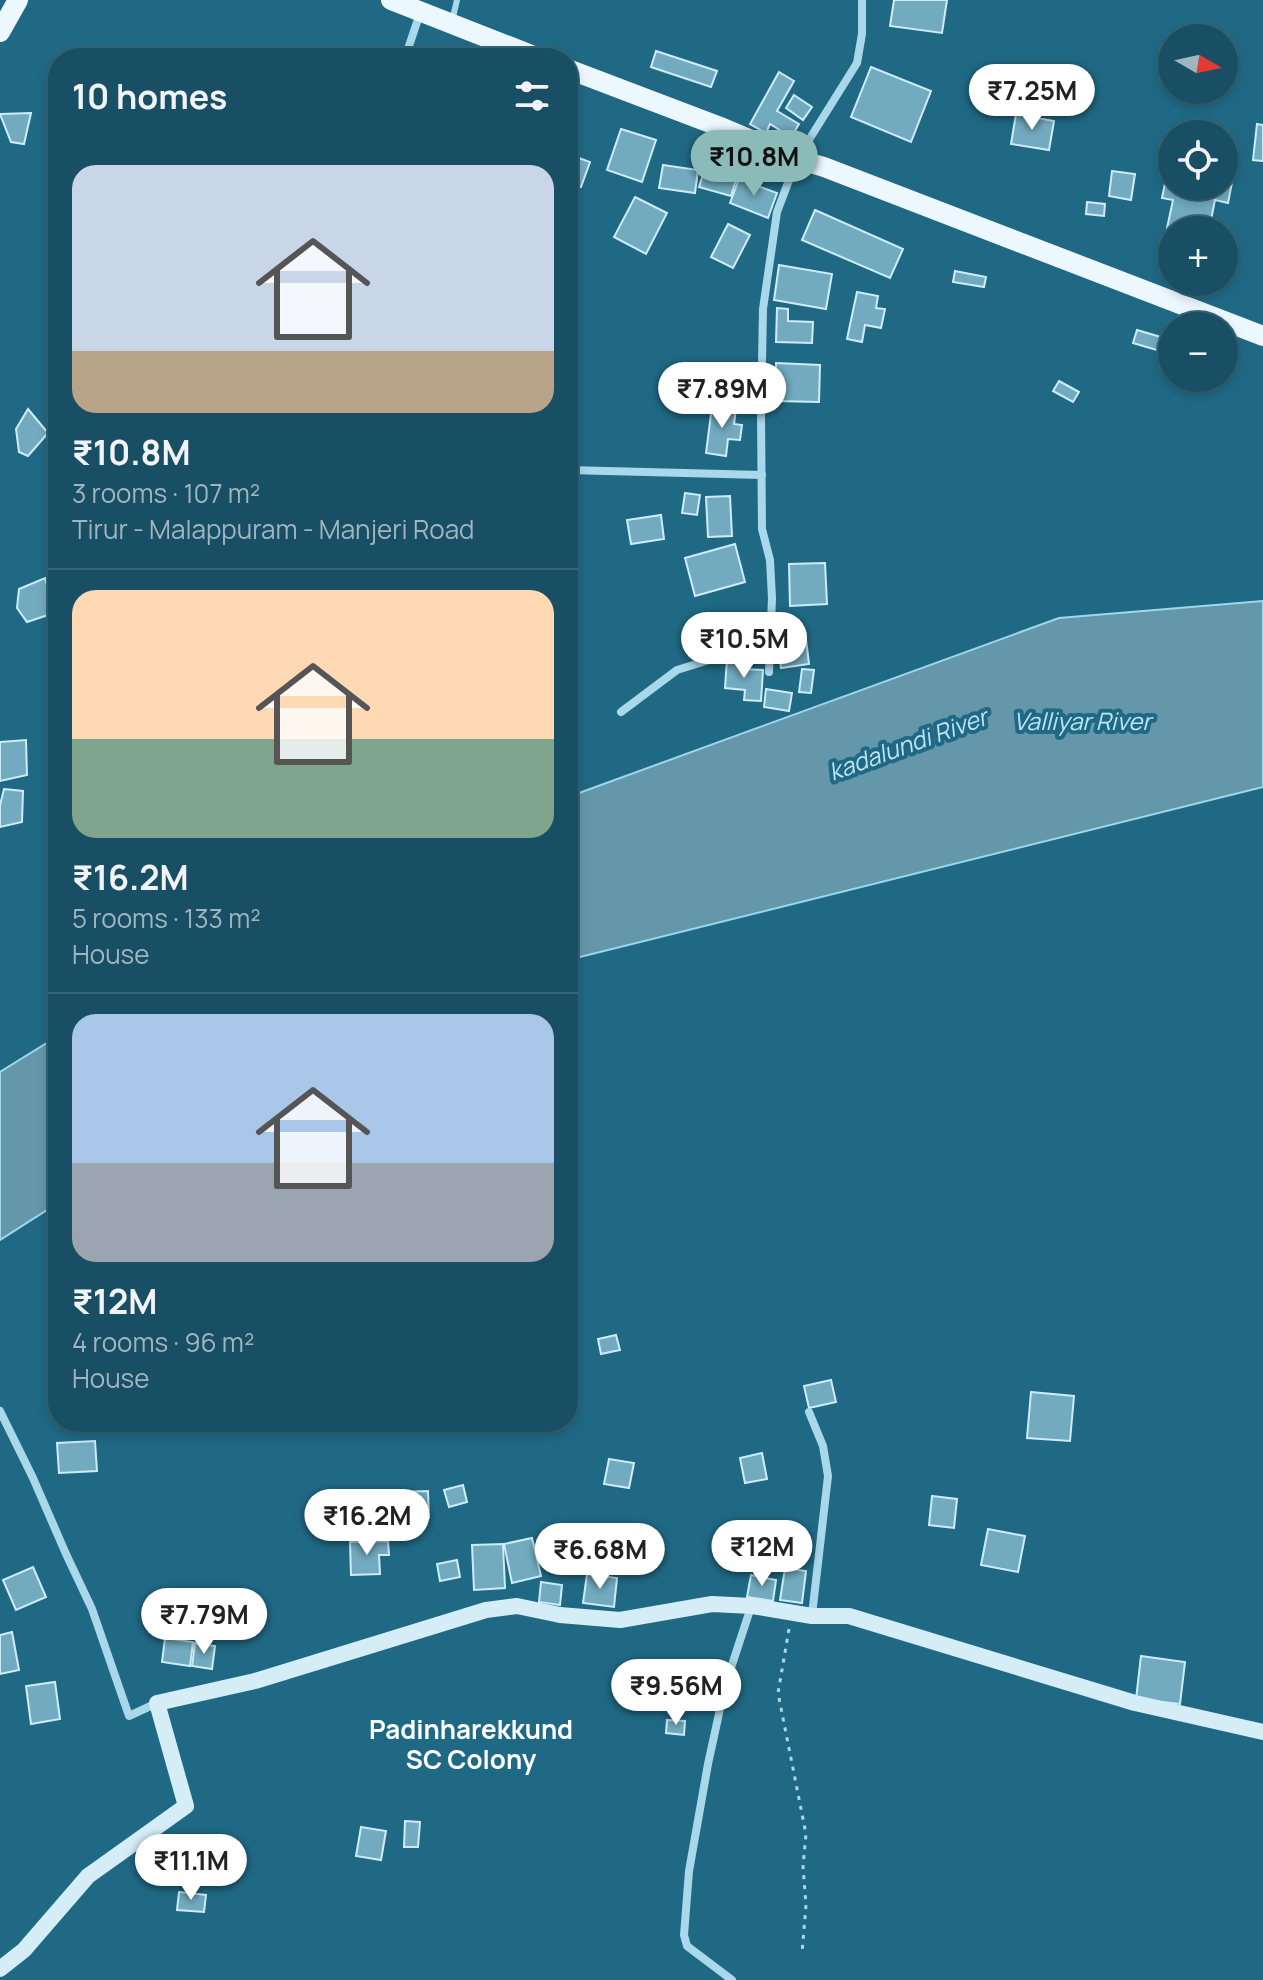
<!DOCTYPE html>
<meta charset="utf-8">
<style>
body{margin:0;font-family:Manrope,sans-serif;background:#25596d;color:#f1f3f6;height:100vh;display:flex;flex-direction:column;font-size:30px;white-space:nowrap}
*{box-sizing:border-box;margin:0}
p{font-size:26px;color:#9fb5bf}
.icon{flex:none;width:44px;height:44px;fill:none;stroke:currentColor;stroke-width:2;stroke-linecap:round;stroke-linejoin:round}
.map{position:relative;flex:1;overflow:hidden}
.drawer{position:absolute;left:48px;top:48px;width:530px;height:1384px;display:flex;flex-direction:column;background:#184f64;border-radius:32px;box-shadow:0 4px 12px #0003,0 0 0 2px #366678}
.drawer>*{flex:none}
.needle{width:52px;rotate:99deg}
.buttons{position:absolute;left:1158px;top:24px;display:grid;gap:16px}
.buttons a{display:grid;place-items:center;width:80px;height:80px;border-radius:50%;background:#184f64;box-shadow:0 4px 12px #0003,0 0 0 2px #366678;font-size:40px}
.price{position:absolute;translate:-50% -68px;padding:0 18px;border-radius:28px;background:#fff;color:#222;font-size:26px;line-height:52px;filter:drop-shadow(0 2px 4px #0008)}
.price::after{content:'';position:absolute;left:50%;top:48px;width:24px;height:18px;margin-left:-12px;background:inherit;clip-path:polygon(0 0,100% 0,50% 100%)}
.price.active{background:#8bbbb9;color:#111}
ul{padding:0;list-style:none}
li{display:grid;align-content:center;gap:16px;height:424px;padding:0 24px}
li+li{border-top:2px solid #366678}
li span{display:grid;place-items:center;height:248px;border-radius:24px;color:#555}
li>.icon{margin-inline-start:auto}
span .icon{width:144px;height:144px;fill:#fffc;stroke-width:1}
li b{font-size:34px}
h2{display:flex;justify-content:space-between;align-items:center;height:96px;padding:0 24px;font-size:34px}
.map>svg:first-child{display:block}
.water{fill:#6597aa;stroke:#9dd7eb;stroke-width:2}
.building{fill:#72abc0;stroke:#ceecf7;stroke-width:2}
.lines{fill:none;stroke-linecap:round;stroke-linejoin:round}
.path{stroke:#a9d8ea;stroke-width:3;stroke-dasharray:4 6;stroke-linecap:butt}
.lane{stroke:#a9d8ea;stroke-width:6}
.street{stroke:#a9d8ea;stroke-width:8}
.secondary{stroke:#d4edf7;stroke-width:16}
.primary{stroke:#edf8fe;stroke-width:20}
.labels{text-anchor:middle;stroke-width:8;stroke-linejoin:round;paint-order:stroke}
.water-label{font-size:24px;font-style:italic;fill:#bce4f2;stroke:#206985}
.quarter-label{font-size:26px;font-weight:bold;fill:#fff;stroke:#206985}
</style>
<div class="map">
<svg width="1263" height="1980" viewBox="0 0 1263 1980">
<rect width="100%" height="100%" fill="#206985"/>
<g class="water">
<path d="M1263,601V787L568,960V797L1059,618Z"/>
<path d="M58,1036V1203L0,1240V1072Z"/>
</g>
<g class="building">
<path d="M894,0H947L942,33L890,26Z"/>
<path d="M656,51L717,71L711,87L651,67Z"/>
<path d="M871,67L931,91L911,142L851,117Z"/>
<path d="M779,72L794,81L777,111L799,124L791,137L770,124L766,133L750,124Z"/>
<path d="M794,95L812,107L803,120L786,108Z"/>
<path d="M31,113L24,144L11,142L0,114Z"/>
<path d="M1016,114L1054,121L1049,150L1011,144Z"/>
<path d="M1257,124L1263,125V161L1253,160Z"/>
<path d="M621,129L656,140L642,182L607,170Z"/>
<path d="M568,154L590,162L581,187L568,182Z"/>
<path d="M1171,154L1172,186H1224V165L1235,167L1228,203L1215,200L1209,230H1172V254L1162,252L1173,200L1162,198Z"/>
<path d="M663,165L698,170L695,193L659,188Z"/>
<path d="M704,171L736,180L731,196L699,187Z"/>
<path d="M1112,171L1135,174L1131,200L1109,196Z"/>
<path d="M739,179L777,193L768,218L730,203Z"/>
<path d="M635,197L667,213L646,254L614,237Z"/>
<path d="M1087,202L1105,204L1104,216L1086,214Z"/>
<path d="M815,210L903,249L890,278L802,240Z"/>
<path d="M728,224L750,235L733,268L711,257Z"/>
<path d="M779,265L832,274L826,309L774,300Z"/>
<path d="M955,271L986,277L984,287L953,282Z"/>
<path d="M857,292L878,296L876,308L885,309L881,328L865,325L862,342L847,339Z"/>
<path d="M777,308L788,309V321L813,322L812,343L776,342Z"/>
<path d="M1137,330L1171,340L1167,353L1133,343Z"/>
<path d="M776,363L820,365L819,402L776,401Z"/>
<path d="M1059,381L1079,392L1073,402L1053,391Z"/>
<path d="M712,406L736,409L734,424L742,425L740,440L728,439L726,456L706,453Z"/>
<path d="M28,409L48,433L28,456L19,452L16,429Z"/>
<path d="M685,493L700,495L697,515L682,513Z"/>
<path d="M730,496L732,536L708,537L706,497Z"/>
<path d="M661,515L664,539L631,544L627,520Z"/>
<path d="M735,544L745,582L695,596L685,558Z"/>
<path d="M825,563L827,604L790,606L789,564Z"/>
<path d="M45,578L54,613L27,622L17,608L19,589Z"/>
<path d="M805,631L809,664L781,668L778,645L795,642L794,633Z"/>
<path d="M727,659L743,660V669L763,670L761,701L744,700L745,690L725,688Z"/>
<path d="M802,669L814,670L811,693L799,692Z"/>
<path d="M766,689L792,693L789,711L764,707Z"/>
<path d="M26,740L27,775L0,781V742Z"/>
<path d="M4,789L23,791L22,822L0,827V805Z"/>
<path d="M616,1335L620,1350L601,1354L598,1339Z"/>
<path d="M831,1380L836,1402L809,1408L804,1386Z"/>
<path d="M1031,1392L1074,1396L1070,1441L1027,1438Z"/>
<path d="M95,1441L97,1471L59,1473L57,1443Z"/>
<path d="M762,1453L767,1479L745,1483L740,1458Z"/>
<path d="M609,1459L634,1463L629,1488L604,1484Z"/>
<path d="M463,1485L467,1502L449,1507L444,1490Z"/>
<path d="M428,1491L429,1518H416V1528L400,1529L399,1492Z"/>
<path d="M932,1496L957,1499L954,1528L929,1525Z"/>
<path d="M988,1529L1025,1536L1018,1572L981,1565Z"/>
<path d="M532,1538L541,1576L512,1583L504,1544Z"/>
<path d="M388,1541L389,1555H379L380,1574L351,1575L350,1542Z"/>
<path d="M503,1544L505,1588L474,1590L472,1545Z"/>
<path d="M457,1560L460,1577L440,1581L437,1564Z"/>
<path d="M33,1567L46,1597L16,1610L3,1580Z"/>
<path d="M785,1568L806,1571L802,1603L780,1600Z"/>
<path d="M587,1574L617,1578L614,1607L583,1603Z"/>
<path d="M751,1575L776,1580L773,1601L747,1597Z"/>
<path d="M541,1582L562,1585L560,1605L539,1602Z"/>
<path d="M12,1632L19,1670L0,1674V1635Z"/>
<path d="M165,1638L193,1642L190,1666L162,1662Z"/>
<path d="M195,1643L215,1646L212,1669L192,1666Z"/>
<path d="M1141,1656L1185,1662L1180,1704L1136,1699Z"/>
<path d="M55,1682L60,1719L31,1724L26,1686Z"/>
<path d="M667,1720L685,1721L684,1735L666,1733Z"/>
<path d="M405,1821L420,1822L418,1847H404Z"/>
<path d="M361,1827L386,1831L381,1860L356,1856Z"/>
<path d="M179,1892L206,1895L204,1912L177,1910Z"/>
</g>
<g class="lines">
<path class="path" d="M789,1629L778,1693L806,1834L803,1866L806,1905L802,1953"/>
<path class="lane" d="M452,21L457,0"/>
<g class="street">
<path d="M405,58L420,13"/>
<path d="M568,470L762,475"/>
<path d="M769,672L772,598L770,560L762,529L761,416L763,309L777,212L797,159L857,63L862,34V0"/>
<path d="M621,712L677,670L770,641"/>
<path d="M0,1411L33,1478L66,1554L92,1609L129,1716L157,1703"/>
<path d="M809,1412L823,1446L828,1476L812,1615"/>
<path d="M732,1980L687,1946L684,1935L689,1871L708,1764L725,1686L751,1607"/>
</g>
<path class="secondary" d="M0,1969L24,1950L88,1876L186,1806L157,1703L255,1681L486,1610L517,1606L560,1615L620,1620L712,1604L752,1606L812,1616H849L1135,1703L1263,1732"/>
<g class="primary">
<path d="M391,0L539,58"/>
<path d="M0,32L18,0"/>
<path d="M568,69L718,126L797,159L824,167L1263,336"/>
</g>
</g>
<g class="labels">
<g class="water-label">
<text x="1082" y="730">Valliyar River</text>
<text transform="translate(908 745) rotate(-20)" y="8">kadalundi River</text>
</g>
<g class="quarter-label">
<text x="471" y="1739">Padinharekkund<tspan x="471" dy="30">SC Colony</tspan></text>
</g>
</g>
</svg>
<div class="buttons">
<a><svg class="needle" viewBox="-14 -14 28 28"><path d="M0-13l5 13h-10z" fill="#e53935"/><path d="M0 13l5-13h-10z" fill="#9fb5bf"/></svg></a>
<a><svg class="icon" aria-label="locate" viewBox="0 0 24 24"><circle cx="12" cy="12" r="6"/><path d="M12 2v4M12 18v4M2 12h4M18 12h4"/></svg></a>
<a>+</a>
<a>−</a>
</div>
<b class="price" style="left:1032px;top:132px">₹7.25M</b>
<b class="price active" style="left:754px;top:198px">₹10.8M</b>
<b class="price" style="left:722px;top:430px">₹7.89M</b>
<b class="price" style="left:744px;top:680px">₹10.5M</b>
<b class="price" style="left:367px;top:1557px">₹16.2M</b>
<b class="price" style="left:762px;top:1588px">₹12M</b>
<b class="price" style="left:600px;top:1591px">₹6.68M</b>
<b class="price" style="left:204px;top:1656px">₹7.79M</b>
<b class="price" style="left:676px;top:1727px">₹9.56M</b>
<b class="price" style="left:191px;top:1902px">₹11.1M</b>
<section class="drawer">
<h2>10 homes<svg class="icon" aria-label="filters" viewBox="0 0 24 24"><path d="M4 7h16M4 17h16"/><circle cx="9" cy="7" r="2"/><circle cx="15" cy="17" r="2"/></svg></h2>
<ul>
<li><span style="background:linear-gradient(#c9d6e8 75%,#b9a48a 0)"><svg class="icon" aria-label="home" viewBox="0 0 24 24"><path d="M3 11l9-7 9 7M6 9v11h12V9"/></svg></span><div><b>₹10.8M</b><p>3 rooms · 107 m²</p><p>Tirur - Malappuram - Manjeri Road</p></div></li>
<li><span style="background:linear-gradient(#ffd9b3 60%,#7fa58c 0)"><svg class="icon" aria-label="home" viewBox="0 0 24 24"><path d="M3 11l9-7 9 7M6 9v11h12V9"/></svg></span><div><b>₹16.2M</b><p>5 rooms · 133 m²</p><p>House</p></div></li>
<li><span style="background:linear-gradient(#a9c7e8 60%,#9aa5b1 0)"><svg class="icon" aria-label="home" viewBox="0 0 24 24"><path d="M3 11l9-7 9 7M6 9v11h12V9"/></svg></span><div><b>₹12M</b><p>4 rooms · 96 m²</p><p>House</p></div></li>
</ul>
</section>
</div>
